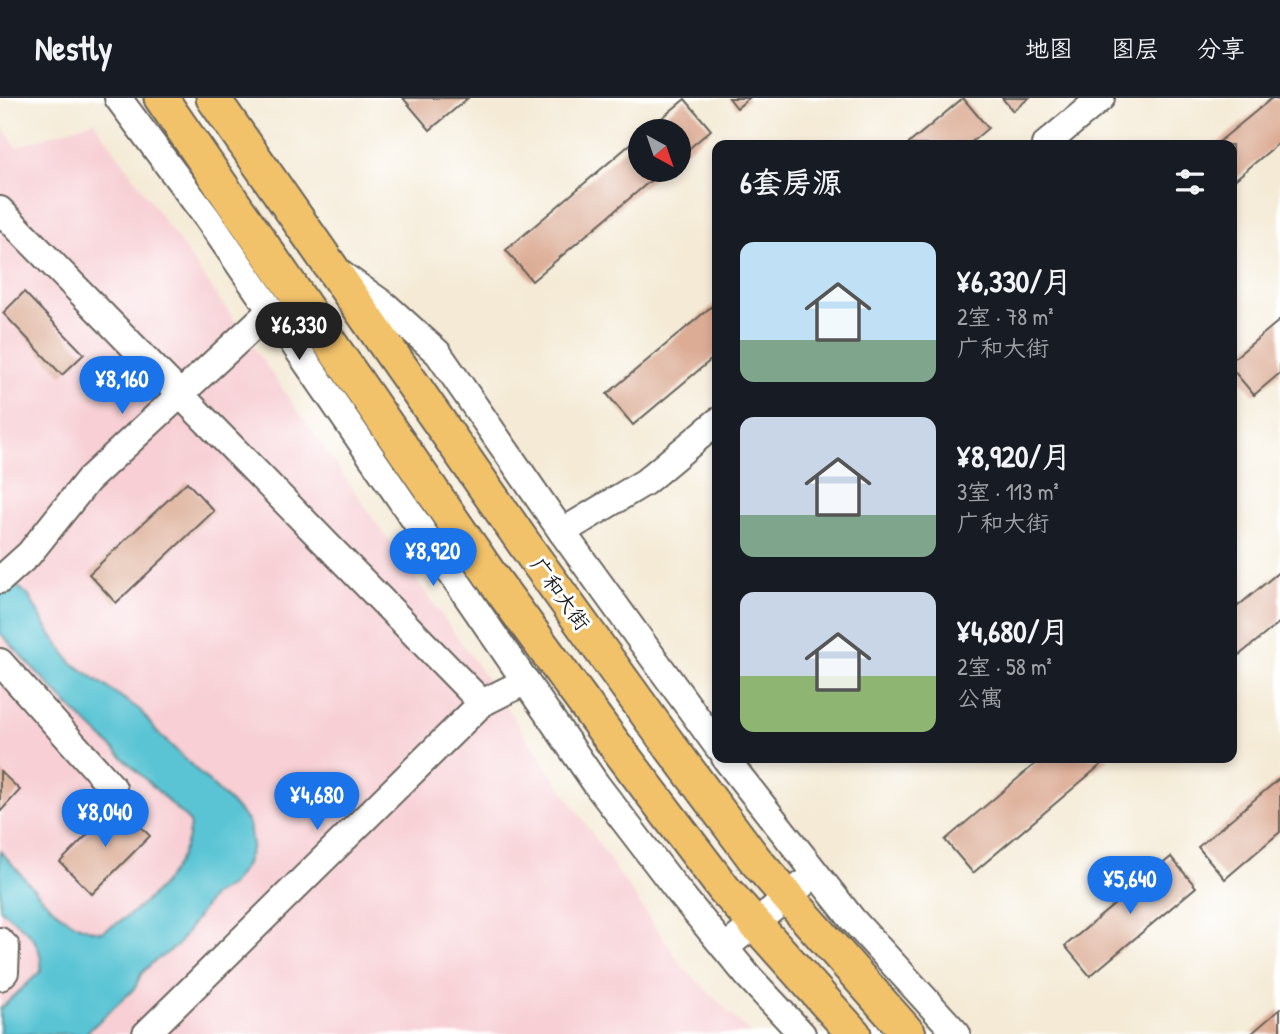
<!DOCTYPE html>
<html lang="zh">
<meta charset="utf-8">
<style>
body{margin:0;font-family:"Patrick Hand","LXGW WenKai TC",sans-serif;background:#242831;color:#f1f3f6;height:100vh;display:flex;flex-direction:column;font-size:26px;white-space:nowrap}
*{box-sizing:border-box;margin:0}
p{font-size:23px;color:#9ea1a6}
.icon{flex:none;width:38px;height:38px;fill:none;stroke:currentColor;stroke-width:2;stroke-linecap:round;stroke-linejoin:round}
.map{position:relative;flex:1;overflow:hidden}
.drawer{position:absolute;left:712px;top:42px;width:525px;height:623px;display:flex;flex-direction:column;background:#171b24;border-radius:14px;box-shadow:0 4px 10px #0003}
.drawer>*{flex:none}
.needle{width:46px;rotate:140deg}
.fabs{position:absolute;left:628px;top:21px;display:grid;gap:14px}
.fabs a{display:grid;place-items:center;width:63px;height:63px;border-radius:50%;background:#171b24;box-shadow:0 4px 10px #0003;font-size:35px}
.price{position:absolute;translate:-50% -60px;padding:0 16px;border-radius:24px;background:#1a73e8;color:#fff;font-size:23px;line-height:46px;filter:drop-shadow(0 2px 4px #0008)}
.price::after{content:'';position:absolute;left:50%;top:42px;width:21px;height:16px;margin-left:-10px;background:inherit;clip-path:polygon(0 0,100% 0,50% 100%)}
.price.selected{background:#222;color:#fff}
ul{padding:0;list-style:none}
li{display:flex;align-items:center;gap:21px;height:175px;padding:0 28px}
li span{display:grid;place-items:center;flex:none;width:196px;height:140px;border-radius:14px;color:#555}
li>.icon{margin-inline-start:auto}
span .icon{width:84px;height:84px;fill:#fffc;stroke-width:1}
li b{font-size:30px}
h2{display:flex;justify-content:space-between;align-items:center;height:84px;padding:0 28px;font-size:30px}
header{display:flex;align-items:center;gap:42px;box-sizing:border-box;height:98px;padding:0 35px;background:#171b24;border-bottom:2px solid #363941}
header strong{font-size:33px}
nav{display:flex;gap:38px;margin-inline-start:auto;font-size:24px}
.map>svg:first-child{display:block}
.built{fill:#f7cfd4}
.water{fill:#5ac4d4;stroke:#3b7078;stroke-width:2}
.building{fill:#dcac94}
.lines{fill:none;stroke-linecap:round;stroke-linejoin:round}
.minor-casing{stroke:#68645d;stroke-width:30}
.major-casing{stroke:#68645d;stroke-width:37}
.minor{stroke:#fff;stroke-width:26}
.major{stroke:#f2c26a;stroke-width:33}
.labels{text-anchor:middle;stroke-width:6;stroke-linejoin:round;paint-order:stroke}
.street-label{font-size:21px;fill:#1c1c1c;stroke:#fff}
</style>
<header>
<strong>Nestly</strong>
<nav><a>地图</a><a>图层</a><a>分享</a></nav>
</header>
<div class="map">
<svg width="1280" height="936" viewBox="0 0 1280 936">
<rect width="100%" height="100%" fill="#fff"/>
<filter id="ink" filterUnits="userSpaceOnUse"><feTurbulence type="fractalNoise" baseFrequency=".0143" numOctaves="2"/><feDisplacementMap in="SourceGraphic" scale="14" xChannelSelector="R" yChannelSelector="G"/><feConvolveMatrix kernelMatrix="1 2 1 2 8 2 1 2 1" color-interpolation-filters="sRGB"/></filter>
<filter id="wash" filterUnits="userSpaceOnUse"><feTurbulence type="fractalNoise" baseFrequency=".00686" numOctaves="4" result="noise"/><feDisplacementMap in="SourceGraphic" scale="28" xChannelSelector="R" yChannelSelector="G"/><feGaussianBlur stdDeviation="1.57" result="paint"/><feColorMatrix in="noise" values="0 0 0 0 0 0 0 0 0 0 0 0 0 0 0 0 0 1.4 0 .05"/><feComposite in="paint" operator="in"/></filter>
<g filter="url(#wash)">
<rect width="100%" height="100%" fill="#f4ead6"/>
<path class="built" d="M94,23L503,604L682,868L751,936H0V25L16,49Z"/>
<path class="water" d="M0,474L28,497L50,535L72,565L140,612L156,633L241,715L249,726L252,748L245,768L231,787L212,798L177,848L152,865L141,876L135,890L85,936H0V911L41,873C44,841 23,830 0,811V753C29,782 57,830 102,834C141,813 188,772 190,724L71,610L0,535Z"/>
<g id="blocks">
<g class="building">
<path d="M403,0H468L430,32Z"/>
<path d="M729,0H749L737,10Z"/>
<path d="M963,0L988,30L968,47H907Z"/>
<path d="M1002,0H1029L1013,13Z"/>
<path d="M1272,0L1280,2V44L1232,84V47H1215Z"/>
<path d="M685,1L711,32L679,59V33H646Z"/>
<path d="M640,38V72H663L532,183L506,152Z"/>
<path d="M24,194L84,256L62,277L3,215Z"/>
<path d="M718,203V256L633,327L607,296Z"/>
<path d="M1280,222V275L1254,297L1232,271V262Z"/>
<path d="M187,384L214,413L116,505L89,476Z"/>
<path d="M1280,473V524L1232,563V513Z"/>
<path d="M1042,660H1109L973,775L945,742Z"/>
<path d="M0,673L20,692L0,714Z"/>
<path d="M1280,680V734L1225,781L1198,749Z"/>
<path d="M118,706L150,738L92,796L60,764Z"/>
<path d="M1171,759L1196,789L1090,878L1065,848Z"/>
<path d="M1280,911V936H1251Z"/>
</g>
</g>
</g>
<g filter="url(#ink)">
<use href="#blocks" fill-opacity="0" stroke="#68645d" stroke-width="2"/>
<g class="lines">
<g class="minor-casing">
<g id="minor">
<path d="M118,0L208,121L596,686L678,793L747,877L802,936"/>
<path d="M1045,47L1101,0"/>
<path d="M0,112L482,605"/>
<path d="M342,177L386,208L438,255L562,434L718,649"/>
<path d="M562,434L645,384L718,323"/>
<path d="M0,482L29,456L88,382L271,212L285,223"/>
<path d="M0,564L113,690"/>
<path d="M725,660L852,821L957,936"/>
<path d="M0,843L6,849L5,874L0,879"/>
<path d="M725,850L803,786"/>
<path d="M146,936L482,605L526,583"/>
</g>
</g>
<g class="major-casing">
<g id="major">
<path d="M161,0L491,478L606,635L724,791L854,936"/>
<path d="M213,0L530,454L667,644L756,763L909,936"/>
</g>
</g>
<use href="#minor" class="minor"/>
<use href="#major" class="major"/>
</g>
</g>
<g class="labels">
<g class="street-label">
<text transform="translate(560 496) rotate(54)" y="7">广和大街</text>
</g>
</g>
</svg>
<div class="fabs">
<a><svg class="needle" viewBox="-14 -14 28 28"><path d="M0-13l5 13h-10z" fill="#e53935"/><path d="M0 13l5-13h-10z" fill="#9ea1a6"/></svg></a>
</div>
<b class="price selected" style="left:299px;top:264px">¥6,330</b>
<b class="price" style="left:122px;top:318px">¥8,160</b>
<b class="price" style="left:433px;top:490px">¥8,920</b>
<b class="price" style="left:317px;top:734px">¥4,680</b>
<b class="price" style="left:105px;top:751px">¥8,040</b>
<b class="price" style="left:1130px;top:818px">¥5,640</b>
<section class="drawer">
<h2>6套房源<svg class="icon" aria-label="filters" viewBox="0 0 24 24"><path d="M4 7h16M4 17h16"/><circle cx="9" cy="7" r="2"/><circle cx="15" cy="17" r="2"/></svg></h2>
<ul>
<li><span style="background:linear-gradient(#bfe0f5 70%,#7fa58c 0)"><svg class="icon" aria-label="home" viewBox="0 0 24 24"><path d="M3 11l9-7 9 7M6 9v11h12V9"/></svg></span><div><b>¥6,330/月</b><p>2室 · 78 m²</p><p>广和大街</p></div></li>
<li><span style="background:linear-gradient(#c9d6e8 70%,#7fa58c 0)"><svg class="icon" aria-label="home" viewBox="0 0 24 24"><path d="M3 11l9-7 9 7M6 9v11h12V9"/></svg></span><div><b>¥8,920/月</b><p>3室 · 113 m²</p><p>广和大街</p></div></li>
<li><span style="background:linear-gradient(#c9d6e8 60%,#8fb573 0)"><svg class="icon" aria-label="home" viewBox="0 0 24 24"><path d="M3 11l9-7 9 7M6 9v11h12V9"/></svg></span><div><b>¥4,680/月</b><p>2室 · 58 m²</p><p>公寓</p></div></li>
</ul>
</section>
</div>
